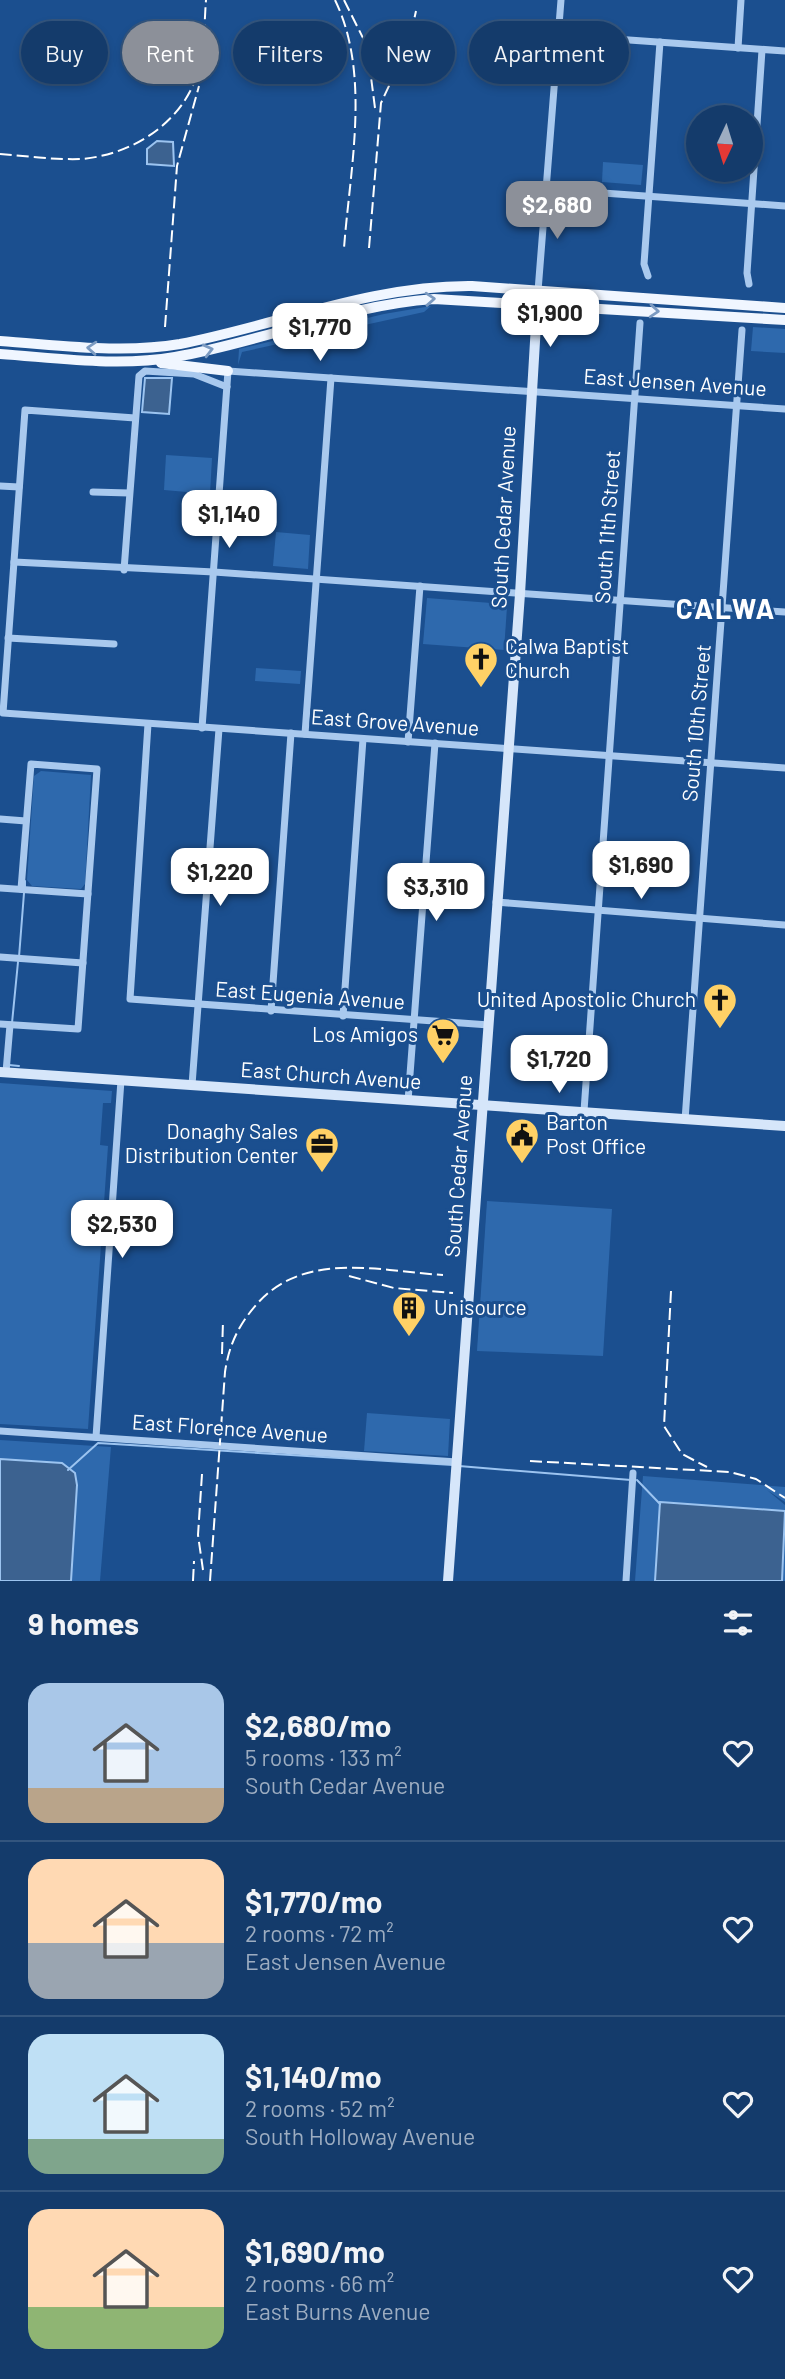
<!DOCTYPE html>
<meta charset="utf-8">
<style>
body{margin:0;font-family:Barlow,sans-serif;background:#214673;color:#f1f3f6;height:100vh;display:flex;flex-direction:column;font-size:26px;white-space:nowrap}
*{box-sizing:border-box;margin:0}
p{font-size:23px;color:#9dadc1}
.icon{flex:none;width:38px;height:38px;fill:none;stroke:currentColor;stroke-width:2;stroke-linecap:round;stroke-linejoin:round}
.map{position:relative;height:1581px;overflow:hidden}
.panel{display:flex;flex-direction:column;background:#143b6b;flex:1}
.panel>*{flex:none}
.guide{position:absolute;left:21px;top:21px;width:744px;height:63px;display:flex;gap:14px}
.needle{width:46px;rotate:184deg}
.buttons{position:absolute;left:686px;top:105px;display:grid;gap:14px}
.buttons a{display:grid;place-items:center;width:77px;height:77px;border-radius:50%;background:#143b6b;box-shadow:0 4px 10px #0003,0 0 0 2px #33557e;font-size:35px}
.price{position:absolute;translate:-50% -60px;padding:0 16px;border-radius:14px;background:#fff;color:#222;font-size:23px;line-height:46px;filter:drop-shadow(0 2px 4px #0008)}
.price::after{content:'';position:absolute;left:50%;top:42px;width:21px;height:16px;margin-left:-10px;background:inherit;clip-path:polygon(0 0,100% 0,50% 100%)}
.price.selected{background:#8c9099;color:#fff}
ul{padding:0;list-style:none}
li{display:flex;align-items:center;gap:21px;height:175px;padding:0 28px}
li+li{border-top:2px solid #33557e}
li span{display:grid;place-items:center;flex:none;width:196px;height:140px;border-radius:21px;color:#555}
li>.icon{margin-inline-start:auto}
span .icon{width:84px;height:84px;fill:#fffc;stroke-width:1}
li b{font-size:30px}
h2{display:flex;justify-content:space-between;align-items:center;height:84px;padding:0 28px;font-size:30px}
.pill{padding:0 24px;border-radius:32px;background:#143b6b;box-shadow:0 4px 10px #0003,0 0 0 2px #33557e;font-size:24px;line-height:63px}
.pill.selected{background:#8c9099;color:#fff}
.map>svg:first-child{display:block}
.green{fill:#2e69ad}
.water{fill:#3c6290;stroke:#9cc4f0;stroke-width:2}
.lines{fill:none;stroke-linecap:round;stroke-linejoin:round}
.stream{stroke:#9cc4f0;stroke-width:2}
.street{stroke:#a9c9ee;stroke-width:7}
.secondary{stroke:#d6e6fa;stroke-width:10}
.primary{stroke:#f0f6ff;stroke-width:10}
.rail{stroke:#fff;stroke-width:2;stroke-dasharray:12 5;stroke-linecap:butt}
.oneway{stroke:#7b9ac1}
.labels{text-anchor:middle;stroke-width:6;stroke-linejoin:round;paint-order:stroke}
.street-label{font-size:21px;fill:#fff;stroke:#1b4f8f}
.poi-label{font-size:21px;fill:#fff;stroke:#1b4f8f;text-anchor:start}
.district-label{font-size:28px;font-weight:bold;letter-spacing:2px;fill:#fff;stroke:#1b4f8f}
</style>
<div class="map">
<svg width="785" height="1581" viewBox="0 0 785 1581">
<rect width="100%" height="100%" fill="#1b4f8f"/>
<g class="green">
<path d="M603,162L643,165L641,185L602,182Z"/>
<path d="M431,306L424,312L242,352L238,365L239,349L384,314Z"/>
<path d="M753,327L785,329V353L751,351Z"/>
<path d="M166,455L212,458L210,494L164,490Z"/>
<path d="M276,532L310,535L308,569L273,566Z"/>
<path d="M427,598L504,604L507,607L504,650L423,644Z"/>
<path d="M256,668L301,671L300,684L255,681Z"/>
<path d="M41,771L91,775L85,884L81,889L32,886L27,880L34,776Z"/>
<path d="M0,1083L112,1091L111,1103H103L100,1145L108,1146L88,1429L0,1424Z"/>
<path d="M487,1201L612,1209L603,1356L477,1351Z"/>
<path d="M367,1413L450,1419L448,1456L364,1451Z"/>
<path d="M0,1440L111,1447L100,1581H0Z"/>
<path d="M643,1476L785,1487V1502L767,1490L785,1505V1581H635Z"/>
</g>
<g class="water">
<path d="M157,141L173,142L174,166L147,164V149Z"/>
<path d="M145,378H172L169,414L142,412Z"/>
<path d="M0,1459L62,1463L75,1473L77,1485L71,1581H0Z"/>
<path d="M660,1502L785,1511L782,1581H655Z"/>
</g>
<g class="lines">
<g class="stream">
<path d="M25,887V881"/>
<path d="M19,957L24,893"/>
<path d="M12,1023L18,962"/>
<path d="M9,1065L19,1066"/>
<path d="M459,1466L631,1480"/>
<path d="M68,1470L98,1443L453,1465"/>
<path d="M637,1480L660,1504"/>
</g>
<g class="street">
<path d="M558,35L785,51"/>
<path d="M738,48L741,0"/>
<path d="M547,189L785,206"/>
<path d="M648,276L644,264L660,42"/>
<path d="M749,284L747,273L762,50"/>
<path d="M538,291L561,0"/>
<path d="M135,418L25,410L3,713L785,768"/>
<path d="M0,486L19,487"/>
<path d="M93,492L129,493"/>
<path d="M14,562L214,572L785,612"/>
<path d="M124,570L139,376L145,371L194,374L227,387"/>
<path d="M8,638L114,644"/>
<path d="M148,724L130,999L489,1025"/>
<path d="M202,728L228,371L785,409"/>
<path d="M305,734L331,378"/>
<path d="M408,742L420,586"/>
<path d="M0,819L26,821"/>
<path d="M0,888L88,894"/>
<path d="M496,902L785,925"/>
<path d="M0,957L83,963"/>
<path d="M271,1011L291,733"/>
<path d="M343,1016L363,739"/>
<path d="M0,1024L78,1029L97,769L31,764L21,889"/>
<path d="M6,1072L10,1025"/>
<path d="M192,1085L219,729"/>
<path d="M408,1101L435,743"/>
<path d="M584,1111L640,323"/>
<path d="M685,1120L742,330"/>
<path d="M0,1431L457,1462"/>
<path d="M96,1437L121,1080"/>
<path d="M626,1581L633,1473"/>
</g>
<g class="secondary">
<path d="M0,1072L785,1126"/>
<path d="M448,1581L520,594L538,291"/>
</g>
<g class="primary">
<path d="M0,341C60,345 121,354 180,344C278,325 371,285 472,286L785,308"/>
<path d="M0,354C58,358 118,367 175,357C262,342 346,305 434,299L785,320"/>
<path d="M161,363L228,371"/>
</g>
<g class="rail">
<path d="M335,0C371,74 350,168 344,248"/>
<path d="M344,0L367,46L375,108"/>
<path d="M0,154C26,156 55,160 81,159C131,155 181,124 197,75C205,52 204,25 206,0"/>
<path d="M369,248L381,103L409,43L416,11"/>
<path d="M165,327L177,166L199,86"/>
<path d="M349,1276L394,1288L453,1293"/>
<path d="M671,1291L664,1426L682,1454L707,1467"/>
<path d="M222,1354L223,1321"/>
<path d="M530,1461L730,1472L756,1479L785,1498"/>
<path d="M202,1474L198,1535L203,1570"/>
<path d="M193,1581L194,1561"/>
<path d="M210,1581L225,1372C229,1345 238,1326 256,1305C304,1250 379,1271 443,1275"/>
</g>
</g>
<defs><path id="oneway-chevron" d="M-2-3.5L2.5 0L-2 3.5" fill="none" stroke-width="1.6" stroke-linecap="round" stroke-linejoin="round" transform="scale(1.75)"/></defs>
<g class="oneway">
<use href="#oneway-chevron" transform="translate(430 299) rotate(-4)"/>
<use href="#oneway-chevron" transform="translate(654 311) rotate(4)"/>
<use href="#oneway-chevron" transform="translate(92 348) rotate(-176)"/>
<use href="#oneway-chevron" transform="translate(208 350) rotate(-14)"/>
</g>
<defs>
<g id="church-pin" transform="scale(1.75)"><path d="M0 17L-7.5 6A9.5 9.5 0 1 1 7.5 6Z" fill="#ffd166" stroke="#1b4f8f"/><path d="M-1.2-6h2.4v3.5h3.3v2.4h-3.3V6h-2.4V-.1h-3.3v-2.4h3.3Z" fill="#111"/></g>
<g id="supermarket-pin" transform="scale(1.75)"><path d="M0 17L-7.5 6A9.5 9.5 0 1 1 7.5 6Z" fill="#ffd166" stroke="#1b4f8f"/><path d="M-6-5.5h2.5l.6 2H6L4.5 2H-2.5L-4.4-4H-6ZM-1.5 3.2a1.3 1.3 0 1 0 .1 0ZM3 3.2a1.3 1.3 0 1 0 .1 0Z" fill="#111"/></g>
<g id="civic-pin" transform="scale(1.75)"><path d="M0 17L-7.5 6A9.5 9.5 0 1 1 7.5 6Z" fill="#ffd166" stroke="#1b4f8f"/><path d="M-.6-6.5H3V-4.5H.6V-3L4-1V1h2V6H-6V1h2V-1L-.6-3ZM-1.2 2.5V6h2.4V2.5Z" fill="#111"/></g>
<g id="office-pin" transform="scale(1.75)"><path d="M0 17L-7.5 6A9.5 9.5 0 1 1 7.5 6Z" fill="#ffd166" stroke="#1b4f8f"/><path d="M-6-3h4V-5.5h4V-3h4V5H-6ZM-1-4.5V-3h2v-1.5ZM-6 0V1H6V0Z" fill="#111"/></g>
<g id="building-pin" transform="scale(1.75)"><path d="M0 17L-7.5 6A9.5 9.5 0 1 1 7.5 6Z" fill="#ffd166" stroke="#1b4f8f"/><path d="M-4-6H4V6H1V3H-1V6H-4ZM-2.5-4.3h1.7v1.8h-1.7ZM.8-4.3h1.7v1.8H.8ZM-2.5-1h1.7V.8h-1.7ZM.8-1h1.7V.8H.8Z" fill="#111"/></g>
</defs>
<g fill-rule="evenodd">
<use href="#church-pin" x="481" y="659"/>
<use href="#church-pin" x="720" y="1000"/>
<use href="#supermarket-pin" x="443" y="1035"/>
<use href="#civic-pin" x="522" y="1135"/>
<use href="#office-pin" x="322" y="1144"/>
<use href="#building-pin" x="409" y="1308"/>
</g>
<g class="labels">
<g class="street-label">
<text transform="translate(675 383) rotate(4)" y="7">East Jensen Avenue</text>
<text transform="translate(504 517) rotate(-87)" y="7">South Cedar Avenue</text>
<text transform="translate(608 527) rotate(-86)" y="7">South 11th Street</text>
<text transform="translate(395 723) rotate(4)" y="7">East Grove Avenue</text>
<text transform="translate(697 723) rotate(-85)" y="7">South 10th Street</text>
<text transform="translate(310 996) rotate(4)" y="7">East Eugenia Avenue</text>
<text transform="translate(331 1076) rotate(4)" y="7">East Church Avenue</text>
<text transform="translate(459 1166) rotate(-86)" y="7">South Cedar Avenue</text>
<text transform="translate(230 1429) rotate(4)" y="7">East Florence Avenue</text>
</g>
<g class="poi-label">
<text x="505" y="654">Calwa Baptist<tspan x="505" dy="24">Church</tspan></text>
<text x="696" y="1007" text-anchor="end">United Apostolic Church</text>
<text x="418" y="1042" text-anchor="end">Los Amigos</text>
<text x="546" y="1130">Barton<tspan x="546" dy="24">Post Office</tspan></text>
<text x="298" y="1139" text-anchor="end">Donaghy Sales<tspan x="298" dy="24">Distribution Center</tspan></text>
<text x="434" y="1315">Unisource</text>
</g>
<g class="district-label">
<text x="726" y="619">CALWA</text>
</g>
</g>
</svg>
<div class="buttons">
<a><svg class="needle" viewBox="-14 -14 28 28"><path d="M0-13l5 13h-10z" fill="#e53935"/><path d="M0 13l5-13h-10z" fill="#9dadc1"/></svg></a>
</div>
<b class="price selected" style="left:557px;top:241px">$2,680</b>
<b class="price" style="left:550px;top:349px">$1,900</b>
<b class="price" style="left:320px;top:363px">$1,770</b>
<b class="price" style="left:229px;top:550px">$1,140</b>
<b class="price" style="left:641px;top:901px">$1,690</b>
<b class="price" style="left:220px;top:908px">$1,220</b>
<b class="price" style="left:436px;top:923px">$3,310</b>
<b class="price" style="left:559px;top:1095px">$1,720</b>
<b class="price" style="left:122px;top:1260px">$2,530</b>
<div class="guide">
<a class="pill">Buy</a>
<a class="pill selected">Rent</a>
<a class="pill">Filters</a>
<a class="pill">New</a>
<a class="pill">Apartment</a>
</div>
</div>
<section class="panel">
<h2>9 homes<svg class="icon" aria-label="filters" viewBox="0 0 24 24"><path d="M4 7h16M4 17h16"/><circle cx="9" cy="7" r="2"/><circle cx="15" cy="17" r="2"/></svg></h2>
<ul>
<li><span style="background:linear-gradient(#a9c7e8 75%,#b9a48a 0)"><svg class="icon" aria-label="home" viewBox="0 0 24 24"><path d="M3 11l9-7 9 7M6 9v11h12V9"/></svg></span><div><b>$2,680/mo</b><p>5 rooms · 133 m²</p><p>South Cedar Avenue</p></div><svg class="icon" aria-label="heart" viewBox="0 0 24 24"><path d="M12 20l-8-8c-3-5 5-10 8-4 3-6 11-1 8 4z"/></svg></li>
<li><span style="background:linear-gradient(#ffd9b3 60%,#9aa5b1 0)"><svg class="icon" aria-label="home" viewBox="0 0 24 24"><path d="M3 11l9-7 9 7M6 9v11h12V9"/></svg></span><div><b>$1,770/mo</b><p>2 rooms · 72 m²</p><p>East Jensen Avenue</p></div><svg class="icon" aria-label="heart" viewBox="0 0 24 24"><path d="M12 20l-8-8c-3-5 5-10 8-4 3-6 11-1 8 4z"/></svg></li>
<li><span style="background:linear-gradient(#bfe0f5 75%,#7fa58c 0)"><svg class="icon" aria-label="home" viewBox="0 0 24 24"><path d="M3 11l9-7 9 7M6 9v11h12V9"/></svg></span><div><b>$1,140/mo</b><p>2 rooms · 52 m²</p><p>South Holloway Avenue</p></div><svg class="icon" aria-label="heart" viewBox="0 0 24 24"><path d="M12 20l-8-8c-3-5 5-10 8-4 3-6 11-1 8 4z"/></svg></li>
<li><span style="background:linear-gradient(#ffd9b3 70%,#8fb573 0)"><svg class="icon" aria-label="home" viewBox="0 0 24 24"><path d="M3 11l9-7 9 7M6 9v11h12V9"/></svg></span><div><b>$1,690/mo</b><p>2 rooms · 66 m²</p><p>East Burns Avenue</p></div><svg class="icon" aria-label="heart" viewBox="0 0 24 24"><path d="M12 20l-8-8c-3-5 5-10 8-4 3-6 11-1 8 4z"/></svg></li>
</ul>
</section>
